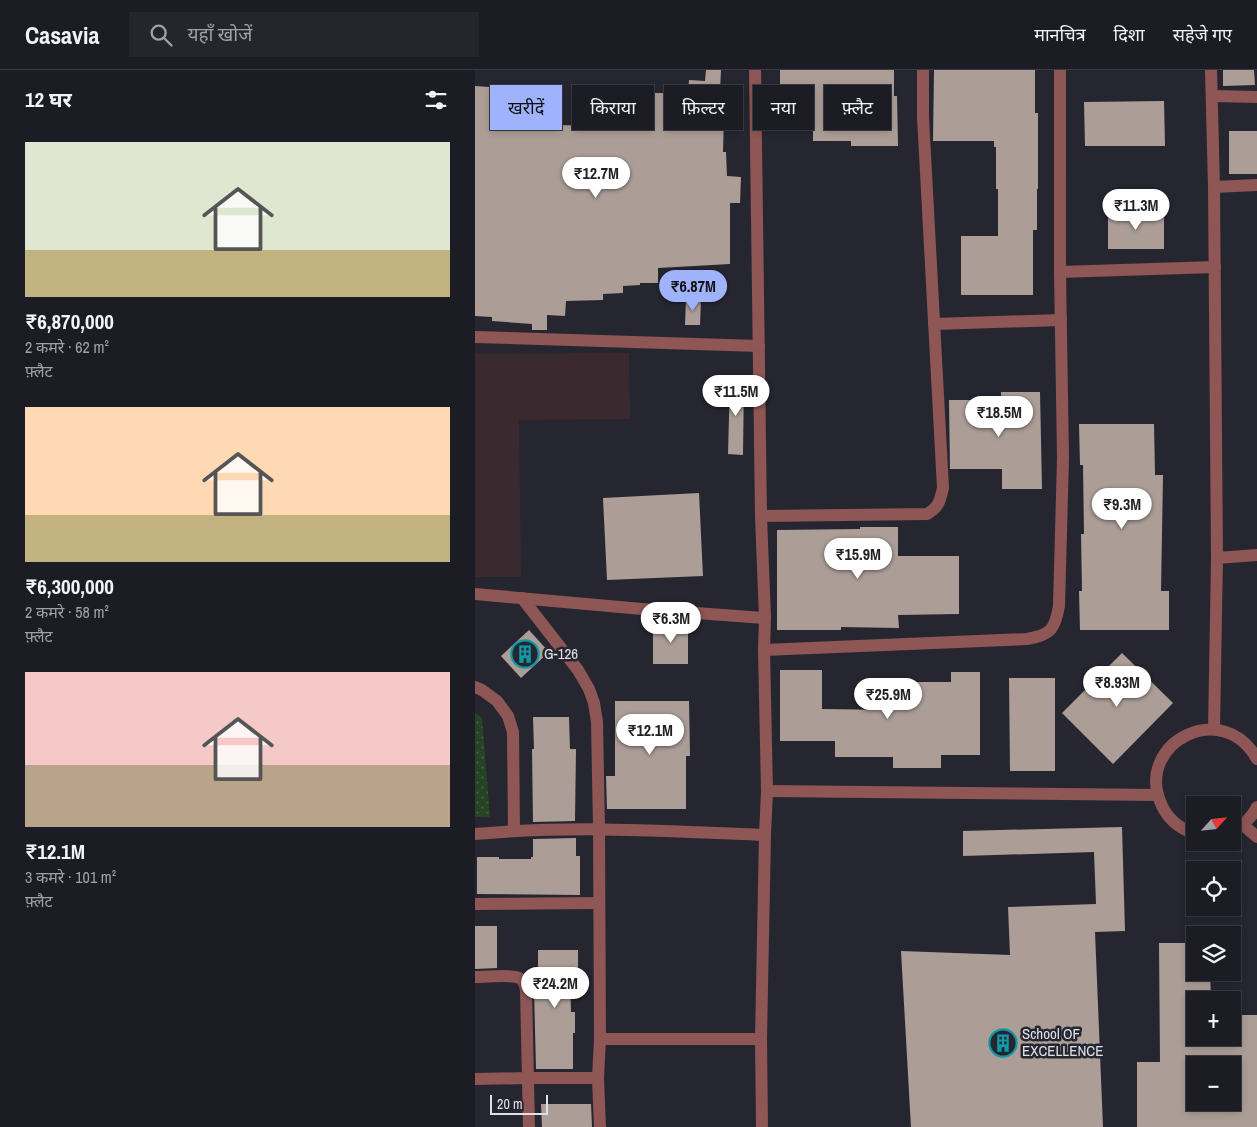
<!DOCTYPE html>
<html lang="hi">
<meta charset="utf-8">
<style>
body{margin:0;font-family:"Archivo Narrow","Noto Sans Devanagari",sans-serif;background:#25252d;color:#f1f3f6;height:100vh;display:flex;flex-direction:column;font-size:19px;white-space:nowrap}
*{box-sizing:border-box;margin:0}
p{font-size:16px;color:#a0a1a7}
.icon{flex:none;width:28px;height:28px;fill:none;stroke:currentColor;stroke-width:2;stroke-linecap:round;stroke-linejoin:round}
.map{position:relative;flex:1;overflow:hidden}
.sheet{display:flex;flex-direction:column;background:#1c1c25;width:475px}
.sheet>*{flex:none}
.top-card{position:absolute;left:15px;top:15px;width:475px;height:45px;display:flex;gap:10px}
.needle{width:32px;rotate:63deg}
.tools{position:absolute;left:711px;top:726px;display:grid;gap:10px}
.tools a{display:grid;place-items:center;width:55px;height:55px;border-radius:0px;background:#1c1c25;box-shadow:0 2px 8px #0003,0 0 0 1px #3a3a42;font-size:25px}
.scale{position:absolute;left:15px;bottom:12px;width:58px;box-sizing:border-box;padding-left:5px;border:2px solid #e0e0e8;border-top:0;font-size:14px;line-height:18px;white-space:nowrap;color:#e0e0e8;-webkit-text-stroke:4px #262631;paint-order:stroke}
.price{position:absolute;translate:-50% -42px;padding:0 11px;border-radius:18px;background:#fff;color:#222;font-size:16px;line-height:32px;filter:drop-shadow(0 1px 2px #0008)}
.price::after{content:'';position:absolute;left:50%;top:30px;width:15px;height:11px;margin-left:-8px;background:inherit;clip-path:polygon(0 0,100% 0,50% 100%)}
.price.on{background:#9fb3fd;color:#111}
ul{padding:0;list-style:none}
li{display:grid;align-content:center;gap:10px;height:265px;padding:0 25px}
li span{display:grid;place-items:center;height:155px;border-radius:0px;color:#555}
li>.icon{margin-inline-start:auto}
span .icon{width:90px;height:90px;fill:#fffc;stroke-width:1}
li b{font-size:21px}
h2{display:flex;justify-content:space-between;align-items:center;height:60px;padding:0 25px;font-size:21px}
.pill{padding:0 18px;border-radius:0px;background:#1c1c25;box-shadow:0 2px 8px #0003,0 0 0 1px #3a3a42;font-size:18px;line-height:45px}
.pill.on{background:#9fb3fd;color:#111}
header{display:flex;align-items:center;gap:30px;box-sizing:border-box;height:70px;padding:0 25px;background:#1c1c25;border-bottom:1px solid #3a3a42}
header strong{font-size:24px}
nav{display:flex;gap:28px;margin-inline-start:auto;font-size:18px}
.search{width:350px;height:45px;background:#25252d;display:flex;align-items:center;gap:12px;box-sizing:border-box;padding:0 18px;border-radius:0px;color:#a0a1a7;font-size:19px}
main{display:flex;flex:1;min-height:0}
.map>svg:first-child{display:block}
.commercial{fill:#3b2930}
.park{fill:url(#park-dots)}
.building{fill:#ac9e97;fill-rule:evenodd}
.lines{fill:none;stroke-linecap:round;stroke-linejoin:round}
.minor{stroke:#8e5654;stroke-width:12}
.labels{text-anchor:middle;stroke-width:5;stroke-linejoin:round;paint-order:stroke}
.poi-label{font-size:15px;fill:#e0e0e8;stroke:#262631;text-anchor:start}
</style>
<header>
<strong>Casavia</strong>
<div class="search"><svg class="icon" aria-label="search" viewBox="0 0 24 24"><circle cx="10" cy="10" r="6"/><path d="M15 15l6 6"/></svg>यहाँ खोजें</div>
<nav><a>मानचित्र</a><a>दिशा</a><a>सहेजे गए</a></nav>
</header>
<main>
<section class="sheet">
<h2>12 घर<svg class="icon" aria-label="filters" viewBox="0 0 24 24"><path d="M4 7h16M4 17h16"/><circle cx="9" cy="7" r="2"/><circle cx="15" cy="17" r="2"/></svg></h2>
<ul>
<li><span style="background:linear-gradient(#dfe7d0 70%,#c2b280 0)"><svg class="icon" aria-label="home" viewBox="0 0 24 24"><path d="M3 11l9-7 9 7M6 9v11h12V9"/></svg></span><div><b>₹6,870,000</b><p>2 कमरे · 62 m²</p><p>फ़्लैट</p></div></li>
<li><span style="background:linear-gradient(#ffd9b3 70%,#c2b280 0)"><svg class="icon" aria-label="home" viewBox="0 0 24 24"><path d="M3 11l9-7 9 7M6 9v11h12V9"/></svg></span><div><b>₹6,300,000</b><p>2 कमरे · 58 m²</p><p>फ़्लैट</p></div></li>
<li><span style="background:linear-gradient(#f6c9c9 60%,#b9a48a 0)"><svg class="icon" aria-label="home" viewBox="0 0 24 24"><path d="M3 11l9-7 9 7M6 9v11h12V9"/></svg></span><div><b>₹12.1M</b><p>3 कमरे · 101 m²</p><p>फ़्लैट</p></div></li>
</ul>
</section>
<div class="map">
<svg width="782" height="1057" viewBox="0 0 782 1057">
<defs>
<pattern id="park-dots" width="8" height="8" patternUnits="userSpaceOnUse" patternTransform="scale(1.25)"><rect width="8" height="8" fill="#264423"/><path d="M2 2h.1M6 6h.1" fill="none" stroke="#455f43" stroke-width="1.8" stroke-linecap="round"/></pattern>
</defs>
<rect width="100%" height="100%" fill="#262631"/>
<path class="commercial" d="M154,283L155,349L44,350L46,507H0V284Z"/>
<path class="park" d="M0,643L7,648L15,747H0Z"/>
<g class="building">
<path d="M231,0H246L245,20H264V46H249L248,82H251L252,106L266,107L265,133H255V194L183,198V213H165V215L148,216V223L128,224V230L91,231L90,246L72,245V260H57V254L17,251V247L0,246V16L41,19V25H62V42H82V55L125,56L126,49H143V41H161V39H177V23H197V21L213,22L214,10L230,11Z"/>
<path d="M305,0H419V26H422L423,76H376V71H338V54L305,53Z"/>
<path d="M459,0H560V43H563V119H562V160H558V225H486V166H523V119H521V77H519V71H458Z"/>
<path d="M748,0H779L780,15L748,16Z"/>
<path d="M689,31L690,76H610L609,32Z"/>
<rect x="754" y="61" width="28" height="43"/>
<rect x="633" y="143" width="56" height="36"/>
<path d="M211,229H226L225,255H210Z"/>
<path d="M255,309H269L268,385L253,384Z"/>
<path d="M526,322H565L567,419H527V399H475L474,330H526Z"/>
<path d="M604,354H679L680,405H688L686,521H694V560H605L604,521H607L606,464H609L608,395H605Z"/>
<path d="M224,423L228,506L132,510L128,428Z"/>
<path d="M385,457H423V486H484V544L423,545L424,558L366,557V560H302V460L385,459Z"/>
<path d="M213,554V594H178V555Z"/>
<path d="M54,560L74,582L46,608L26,586Z"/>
<path d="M647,583L698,633L638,694L587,643Z"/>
<path d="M305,600H347V639L418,640V612H476V602H505V685H466V698H418V687H360V671H305Z"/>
<path d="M534,608H580V701H535Z"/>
<path d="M140,631H214L215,686H211V739H132L131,706H140Z"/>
<path d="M58,647H94L95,679H101L100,751L58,752L57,679H59Z"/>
<path d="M647,757L650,861L620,862L628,1057H436L426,881L535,885L533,837L621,834L619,782L488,786V761Z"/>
<path d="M101,768V786H105V825L2,824V787H24V789H56V787H58V769Z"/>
<path d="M0,856H22V898L0,899Z"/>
<path d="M684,873H720V902H735L736,930H720V968H758V945H782V1057H662V992H685ZM720,995H758V1032H720Z"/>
<path d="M63,880H103V906H95L96,942H100V963H98V999H61L59,920L57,911H63Z"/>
<path d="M66,1034H116L117,1057H67Z"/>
</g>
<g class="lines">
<g class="minor">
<path d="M280,0L286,446L290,548L289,580L292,721L290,765L286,969L287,1057"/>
<path d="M736,0L739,117L742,488L739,659"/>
<path d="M737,26L782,27"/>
<path d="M739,117L782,115"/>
<path d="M585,202L740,197"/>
<path d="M459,254L586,250"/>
<path d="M0,267L284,276"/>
<path d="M286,446L452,444C464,437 465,431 468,418L448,47V0"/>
<path d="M742,488L782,485"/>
<path d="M0,524L167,539L290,548"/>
<path d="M47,528L103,600L114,619L119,633L122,652L124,759L125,969L123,1008L125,1057"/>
<path d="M289,580L552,569C576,565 580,559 584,536L588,388L585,202V0"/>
<path d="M0,617L7,620L22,631L33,646L38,662L39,760"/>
<path d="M292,721L683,725"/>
<path d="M768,755L782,767"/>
<path d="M758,761C768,755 777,748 782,737"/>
<path d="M0,764C97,755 193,761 290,765"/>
<path d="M720,764C703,758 691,748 685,731C662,672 748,628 782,689"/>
<path d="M0,834L124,833"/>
<path d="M0,907C9,907 40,904 46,909C49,911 50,916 51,920L54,1057"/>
<path d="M125,969H286"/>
<path d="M0,1009L53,1008H123"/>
</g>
</g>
<defs>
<g id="building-ring" transform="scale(1.4375)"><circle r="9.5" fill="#262631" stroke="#0f9aa8" stroke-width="1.5"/><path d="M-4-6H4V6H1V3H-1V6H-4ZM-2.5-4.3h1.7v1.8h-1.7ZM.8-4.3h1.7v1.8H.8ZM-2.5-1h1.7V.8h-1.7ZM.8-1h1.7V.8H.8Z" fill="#0f9aa8"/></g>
</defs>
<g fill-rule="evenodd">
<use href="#building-ring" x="50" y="584"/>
<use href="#building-ring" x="528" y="973"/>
</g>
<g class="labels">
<g class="poi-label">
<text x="69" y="589">G-126</text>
<text x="547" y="969">School OF<tspan x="547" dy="17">EXCELLENCE</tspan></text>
</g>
</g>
</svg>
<div class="tools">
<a><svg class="needle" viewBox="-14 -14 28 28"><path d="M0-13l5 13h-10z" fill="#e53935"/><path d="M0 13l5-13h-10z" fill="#a0a1a7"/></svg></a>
<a><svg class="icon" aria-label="locate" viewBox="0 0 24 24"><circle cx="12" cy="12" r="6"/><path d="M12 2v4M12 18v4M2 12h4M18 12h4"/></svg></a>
<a><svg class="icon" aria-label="layers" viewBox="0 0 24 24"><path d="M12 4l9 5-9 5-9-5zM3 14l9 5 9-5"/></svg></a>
<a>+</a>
<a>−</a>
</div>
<div class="scale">20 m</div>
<b class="price" style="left:121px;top:129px">₹12.7M</b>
<b class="price" style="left:661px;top:161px">₹11.3M</b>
<b class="price on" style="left:218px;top:242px">₹6.87M</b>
<b class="price" style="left:261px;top:347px">₹11.5M</b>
<b class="price" style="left:524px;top:368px">₹18.5M</b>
<b class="price" style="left:647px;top:460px">₹9.3M</b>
<b class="price" style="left:383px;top:510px">₹15.9M</b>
<b class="price" style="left:196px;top:574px">₹6.3M</b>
<b class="price" style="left:642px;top:638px">₹8.93M</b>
<b class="price" style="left:413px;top:650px">₹25.9M</b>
<b class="price" style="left:175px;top:686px">₹12.1M</b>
<b class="price" style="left:80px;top:939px">₹24.2M</b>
<div class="top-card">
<a class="pill on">खरीदें</a>
<a class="pill">किराया</a>
<a class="pill">फ़िल्टर</a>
<a class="pill">नया</a>
<a class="pill">फ़्लैट</a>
</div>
</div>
</main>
